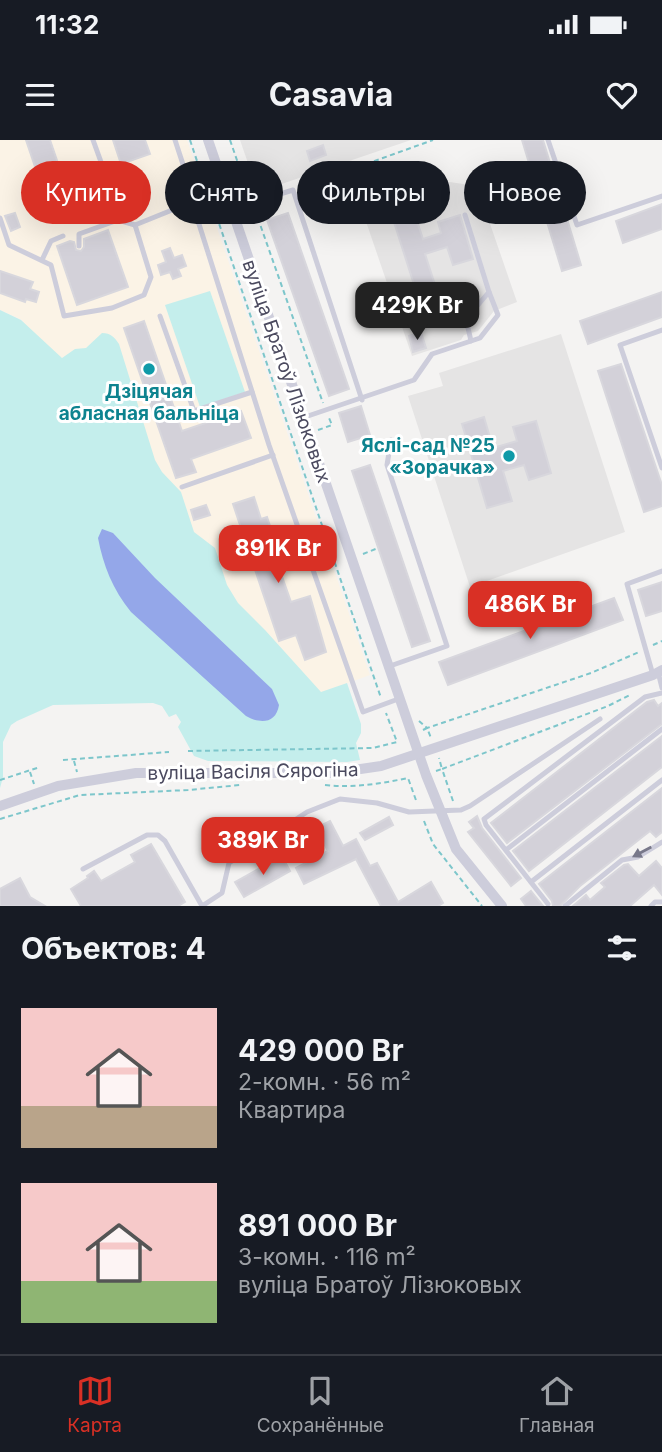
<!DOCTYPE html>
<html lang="ru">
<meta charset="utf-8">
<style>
body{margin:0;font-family:Inter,sans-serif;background:#20242c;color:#f1f3f6;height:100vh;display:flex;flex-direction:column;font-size:26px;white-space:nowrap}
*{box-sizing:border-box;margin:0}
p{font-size:23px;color:#9ea1a6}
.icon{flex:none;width:38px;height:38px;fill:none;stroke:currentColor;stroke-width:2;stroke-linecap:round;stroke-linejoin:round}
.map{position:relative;height:766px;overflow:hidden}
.sheet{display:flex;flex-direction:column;background:#171b24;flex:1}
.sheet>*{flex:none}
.guide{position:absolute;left:21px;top:21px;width:621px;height:63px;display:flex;gap:14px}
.price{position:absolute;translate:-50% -60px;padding:0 16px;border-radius:14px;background:#d93025;color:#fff;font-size:23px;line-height:46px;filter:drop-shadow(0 2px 4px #0008)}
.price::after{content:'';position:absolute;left:50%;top:42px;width:21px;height:16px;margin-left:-10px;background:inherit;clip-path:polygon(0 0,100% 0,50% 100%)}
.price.active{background:#222;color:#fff}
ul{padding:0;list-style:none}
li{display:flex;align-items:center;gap:21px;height:175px;padding:0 21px}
li span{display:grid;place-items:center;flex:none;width:196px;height:140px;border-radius:0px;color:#555}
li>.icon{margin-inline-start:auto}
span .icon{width:84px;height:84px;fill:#fffc;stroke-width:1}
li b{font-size:30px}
h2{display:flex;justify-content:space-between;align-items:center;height:84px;padding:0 21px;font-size:30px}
.chip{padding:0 24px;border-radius:32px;background:#171b24;box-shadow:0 7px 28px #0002;font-size:24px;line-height:63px}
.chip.active{background:#d93025;color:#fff}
.status{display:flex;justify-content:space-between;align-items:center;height:49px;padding:0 35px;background:#171b24;direction:ltr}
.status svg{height:19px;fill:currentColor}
header{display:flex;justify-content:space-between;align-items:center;height:91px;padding:0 21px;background:#171b24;font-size:32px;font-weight:700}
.menu{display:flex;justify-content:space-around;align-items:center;height:98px;border-top:2px solid #363941;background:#171b24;font-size:19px;color:#9ea1a6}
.menu a{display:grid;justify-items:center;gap:4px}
.menu .active{color:#d93025}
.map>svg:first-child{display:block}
.education{fill:#e5e4e4}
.medical{fill:#fbf3e6}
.green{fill:#c4eeec}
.water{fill:#94a7e9}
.building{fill:#d3d1d9;stroke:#d8d7dd;stroke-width:2}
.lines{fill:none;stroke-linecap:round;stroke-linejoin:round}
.path{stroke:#7dc6cb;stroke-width:2;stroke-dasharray:5 3.5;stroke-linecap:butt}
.service{stroke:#cdcddb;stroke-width:5}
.minor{stroke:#cdcddb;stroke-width:10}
.oneway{fill:#78788a}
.culture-dot{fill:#0f9aa8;stroke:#fff;stroke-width:2.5}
.labels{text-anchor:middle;stroke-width:6;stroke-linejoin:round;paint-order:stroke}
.street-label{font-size:19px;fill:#4b4a5f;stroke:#fff}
.culture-label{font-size:19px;font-weight:bold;fill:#0d838f;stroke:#fff}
</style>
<div class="status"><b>11:32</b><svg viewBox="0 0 49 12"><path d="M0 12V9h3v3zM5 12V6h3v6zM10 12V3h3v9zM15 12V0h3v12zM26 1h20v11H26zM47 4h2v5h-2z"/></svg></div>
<header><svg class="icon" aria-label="menu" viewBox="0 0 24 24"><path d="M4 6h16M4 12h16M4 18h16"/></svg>Casavia<svg class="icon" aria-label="heart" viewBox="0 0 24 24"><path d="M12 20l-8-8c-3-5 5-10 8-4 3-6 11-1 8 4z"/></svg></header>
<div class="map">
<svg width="662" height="766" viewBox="0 0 662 766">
<rect width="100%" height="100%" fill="#f4f3f2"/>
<g class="education">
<path d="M240,0H411L258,52Z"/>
<path d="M429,39L477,46L517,162L494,171L478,191L464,195L461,200L412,216L360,64Z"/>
<path d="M561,194L625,392L470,447L408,256L443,246L439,233Z"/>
</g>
<path class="medical" d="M0,0H187L370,535L321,553L149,368L22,180L0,170Z"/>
<g class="green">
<path d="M210,151L245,252L200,267L165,165Z"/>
<path d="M0,170L21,180L62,218L75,209L86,208L102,193C111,193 114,197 119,204L155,320L162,332L181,352L194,392L215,408L227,445L238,463L265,490L321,552L347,543L361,584V593L356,603L360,620L347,622L208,621L194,616L178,587L181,582L176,574L169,577L162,566L153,563L53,565L17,581L11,585L3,602V637L0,648Z"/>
</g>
<path class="water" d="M102,389L113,393L155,438L272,549L279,565C276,584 260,584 246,576L131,472C113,450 103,425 98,398Z"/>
<g class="building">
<path d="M26,0H50L75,73L53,80Z"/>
<path d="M113,0H145L150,14L121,24Z"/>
<path d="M522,0H543L581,125L562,131Z"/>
<path d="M323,5L326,15L310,21L307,11Z"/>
<path d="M662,64V89L623,103L616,81Z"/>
<path d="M413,69L423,99L441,93L438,82L460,75L473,119L453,125L447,107L425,114L437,151L418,157L392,76Z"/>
<path d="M15,73L20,87L11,91L5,76Z"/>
<path d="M288,73L349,249L329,256L267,80Z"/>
<path d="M108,90L128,147L77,165L57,106L70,101L74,102L76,110L81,111L84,107V99Z"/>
<path d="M170,108L174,118L182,115L186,126L178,129L181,136L173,139L170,132L161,135L158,125L166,122L162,111Z"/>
<path d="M0,131L33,142L30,149L39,152L36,162L26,159L25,162L0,153Z"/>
<path d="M662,152V177L588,204L580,181Z"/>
<path d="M144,181L182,291L241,271L251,298L191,319L196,332L176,338L124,188Z"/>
<path d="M421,192L426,208L413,212L409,196Z"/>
<path d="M621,224L662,345V366L644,372L598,231Z"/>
<path d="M361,266L370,295L348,302L339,273Z"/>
<path d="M484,277L493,308L517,301L513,287L536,281L551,333L529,340L524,325L503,331L512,361L487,368L462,284Z"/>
<path d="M370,325L430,501L412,507L352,331Z"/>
<path d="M254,357L261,379L267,377L271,389L266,391L291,462L310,456L326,512L305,520L296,495L279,501L233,364Z"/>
<path d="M206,365L210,375L194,380L191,370Z"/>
<path d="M662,442V471L646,476L638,450Z"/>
<path d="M614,458L623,480L448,545L439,522Z"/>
<path d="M654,560L658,566L662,563V584L507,703L491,683L647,562Z"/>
<path d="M662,596V627L529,731L513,711Z"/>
<path d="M662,648V692L656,697L650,691L580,746L560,766H553L552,761L539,744Z"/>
<path d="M477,676L482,688L521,738L511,746L468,692L474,688L469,682Z"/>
<path d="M389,677L393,685L365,700L360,693Z"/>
<path d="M330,681L343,706L356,699L370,726L377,723L398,762L431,742L443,763L438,766H381L356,719L304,744L296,728L328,711L316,688Z"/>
<path d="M151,704L185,762L178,766H81L71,749L88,738L87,736L94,731L101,741L135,722L131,715Z"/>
<path d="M282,716L290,731L244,757L235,742Z"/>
<path d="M656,721L662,728V755L654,745L630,766H573L586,755L590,760L605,747L601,743L624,725L628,724L639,736Z"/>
<path d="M20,738L30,757L45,766H0V749Z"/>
<path d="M531,751L543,766H526L521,759Z"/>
</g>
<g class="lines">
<g class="path">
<path d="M190,0L205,45"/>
<path d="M230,0L249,55"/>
<path d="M302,47L433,0"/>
<path d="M211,60L381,558"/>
<path d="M255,70L323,263"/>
<path d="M318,290L332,285L329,278"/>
<path d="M317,413L328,409"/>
<path d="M363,414L378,408"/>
<path d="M653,505L662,501"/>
<path d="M419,581L427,588L591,533L639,512"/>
<path d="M423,590L427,588L431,598"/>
<path d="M188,611L373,608L397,602L386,573"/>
<path d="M63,620L169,612"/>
<path d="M74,621L77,632"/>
<path d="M436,631L442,629L439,618"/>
<path d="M30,632L34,644"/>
<path d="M0,640L40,627"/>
<path d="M325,645C354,648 379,644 408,638L417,663"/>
<path d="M453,661L442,629L608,566L630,555"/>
<path d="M0,679L80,655L188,650L240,645"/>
<path d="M424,681L433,704L482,766"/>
</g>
<g class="service">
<path d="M93,0L117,66L118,80"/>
<path d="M175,0L194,58"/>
<path d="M548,0L577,85L662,56"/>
<path d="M192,62L269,305L363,572L401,558"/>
<path d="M232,69L293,50L362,260"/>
<path d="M0,78L9,105L51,125L64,176L112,168L144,155L151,137L135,85L192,62L194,58L223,45"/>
<path d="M79,106V94L118,80L135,85"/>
<path d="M42,120L51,101L63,96"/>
<path d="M160,176L194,271L252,252"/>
<path d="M662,190L620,205L662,328"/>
<path d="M471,201L480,198L498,175L489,152"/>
<path d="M302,278L414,240L432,214L471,201L466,179L489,152L465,75"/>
<path d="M182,347L273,315"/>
<path d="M390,526L447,506L387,325L391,300"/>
<path d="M658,532L662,548"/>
<path d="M653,535L627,444L662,431"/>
<path d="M506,710L662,589"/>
<path d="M83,729L147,695H158L165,701L202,766L222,753L229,723L307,672L340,659L377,663L409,672L461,670L470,666L600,579"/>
<path d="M531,742L662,640"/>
<path d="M548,764L486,685L484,679L645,557L662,553"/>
<path d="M565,766L622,720L638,717L662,702"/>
<path d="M651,766L655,762H662"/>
</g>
<g class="minor">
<path d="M208,0L426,635L456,709L502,766"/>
<path d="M0,666L58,646L136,633H333L381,626L653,535L662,530"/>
</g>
</g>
<defs><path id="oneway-solid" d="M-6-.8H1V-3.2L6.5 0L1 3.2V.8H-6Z" transform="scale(1.75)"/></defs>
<use class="oneway" href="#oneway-solid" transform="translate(642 712) rotate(152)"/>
<g class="culture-dot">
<circle cx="149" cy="229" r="7"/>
<circle cx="509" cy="316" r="7"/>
</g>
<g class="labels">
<g class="street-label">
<text transform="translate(287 231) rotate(71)" y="7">вуліца Братоў Лізюковых</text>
<text transform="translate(253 631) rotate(-1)" y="7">вуліца Васіля Сярогіна</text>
</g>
<g class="culture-label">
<text x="149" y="258">Дзіцячая<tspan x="149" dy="22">абласная бальніца</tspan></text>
<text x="495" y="312" text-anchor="end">Яслі-сад №25<tspan x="495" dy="22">«Зорачка»</tspan></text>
</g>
</g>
</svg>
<b class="price active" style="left:417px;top:202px">429K Br</b>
<b class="price" style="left:278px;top:445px">891K Br</b>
<b class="price" style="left:530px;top:501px">486K Br</b>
<b class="price" style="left:263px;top:737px">389K Br</b>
<div class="guide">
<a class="chip active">Купить</a>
<a class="chip">Снять</a>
<a class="chip">Фильтры</a>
<a class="chip">Новое</a>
</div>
</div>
<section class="sheet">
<h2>Объектов: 4<svg class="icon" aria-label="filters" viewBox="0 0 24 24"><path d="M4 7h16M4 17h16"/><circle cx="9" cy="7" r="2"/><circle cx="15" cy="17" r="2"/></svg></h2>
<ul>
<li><span style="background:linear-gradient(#f6c9c9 70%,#b9a48a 0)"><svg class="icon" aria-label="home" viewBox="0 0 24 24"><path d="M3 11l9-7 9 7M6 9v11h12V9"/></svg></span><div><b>429 000 Br</b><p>2-комн. · 56 m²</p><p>Квартира</p></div></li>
<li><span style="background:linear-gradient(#f6c9c9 70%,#8fb573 0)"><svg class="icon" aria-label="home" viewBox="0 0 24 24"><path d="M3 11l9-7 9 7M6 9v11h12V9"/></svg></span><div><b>891 000 Br</b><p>3-комн. · 116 m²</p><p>вуліца Братоў Лізюковых</p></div></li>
</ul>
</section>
<nav class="menu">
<a class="active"><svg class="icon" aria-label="map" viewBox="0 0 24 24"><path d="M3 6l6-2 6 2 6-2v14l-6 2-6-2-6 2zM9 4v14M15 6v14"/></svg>Карта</a>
<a><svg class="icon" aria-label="saved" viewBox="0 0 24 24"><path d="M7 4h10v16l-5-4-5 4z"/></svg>Сохранённые</a>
<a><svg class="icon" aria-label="home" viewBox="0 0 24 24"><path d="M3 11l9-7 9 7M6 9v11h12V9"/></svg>Главная</a>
</nav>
